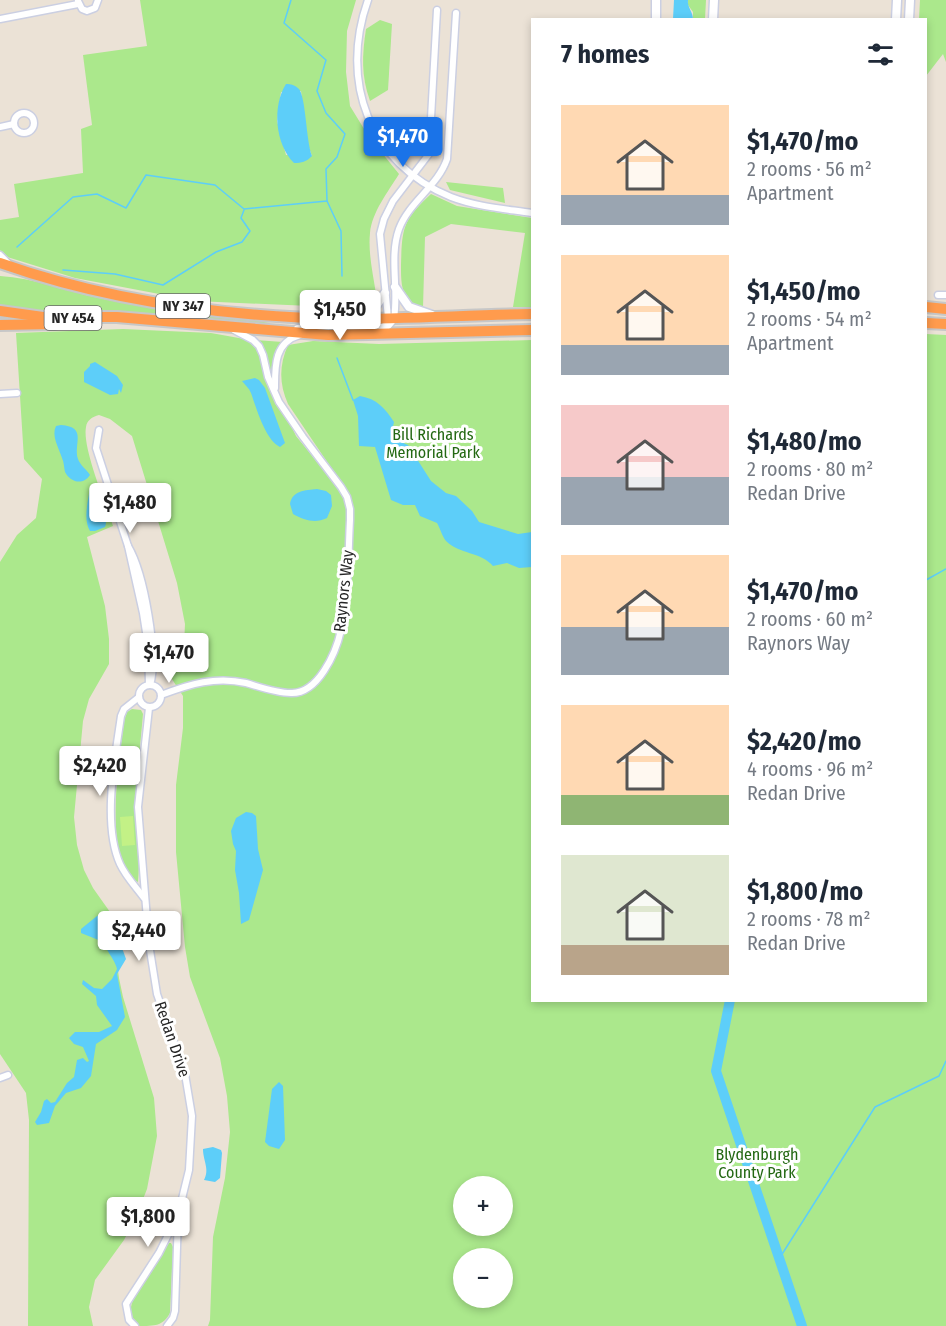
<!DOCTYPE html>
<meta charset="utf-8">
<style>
body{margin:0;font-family:"Fira Sans Condensed",sans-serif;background:#f2f2f3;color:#1f2937;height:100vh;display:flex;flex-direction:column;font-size:22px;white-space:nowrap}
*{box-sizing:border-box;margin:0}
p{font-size:20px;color:#747a83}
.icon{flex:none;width:33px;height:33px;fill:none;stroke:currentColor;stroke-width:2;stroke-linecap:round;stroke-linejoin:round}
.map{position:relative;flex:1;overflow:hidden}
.sheet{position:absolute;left:531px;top:18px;width:396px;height:984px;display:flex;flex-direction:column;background:#fff;border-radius:0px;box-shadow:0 3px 9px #0003}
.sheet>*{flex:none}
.buttons{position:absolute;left:453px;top:1176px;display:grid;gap:12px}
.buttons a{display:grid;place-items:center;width:60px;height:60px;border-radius:50%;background:#fff;box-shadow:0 3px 9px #0003;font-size:30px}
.price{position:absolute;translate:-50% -51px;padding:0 14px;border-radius:6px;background:#fff;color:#222;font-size:20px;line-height:39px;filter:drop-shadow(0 2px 3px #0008)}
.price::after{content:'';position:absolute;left:50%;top:36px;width:18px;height:14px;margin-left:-9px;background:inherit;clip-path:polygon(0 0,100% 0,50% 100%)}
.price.selected{background:#1a73e8;color:#fff}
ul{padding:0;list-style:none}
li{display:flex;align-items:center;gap:18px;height:150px;padding:0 30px}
li span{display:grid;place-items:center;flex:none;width:168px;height:120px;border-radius:0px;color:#555}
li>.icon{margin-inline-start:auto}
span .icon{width:72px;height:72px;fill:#fffc;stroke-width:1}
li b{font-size:26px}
h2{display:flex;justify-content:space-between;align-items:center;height:72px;padding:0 30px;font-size:26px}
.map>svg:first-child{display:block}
.green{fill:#abe88c;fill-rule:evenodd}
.pitch{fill:#c3f186}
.water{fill:#5dcef9}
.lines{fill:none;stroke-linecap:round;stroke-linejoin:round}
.stream{stroke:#5dcef9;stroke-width:1.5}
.river{stroke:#5dcef9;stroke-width:10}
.street-casing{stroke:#cbcfe2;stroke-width:9}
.secondary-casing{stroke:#cbcfe2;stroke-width:11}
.highway-casing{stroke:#c7c7c7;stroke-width:14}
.street{stroke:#fff;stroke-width:6}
.secondary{stroke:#fff;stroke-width:8}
.highway{stroke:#ff9b4d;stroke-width:10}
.labels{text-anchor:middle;stroke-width:6;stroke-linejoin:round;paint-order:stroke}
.shield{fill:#fff;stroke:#676767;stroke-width:1.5}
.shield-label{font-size:15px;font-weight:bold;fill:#262626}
.park-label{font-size:16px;fill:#236812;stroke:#fff}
.street-label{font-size:16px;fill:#262626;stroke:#fff}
</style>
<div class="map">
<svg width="946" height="1326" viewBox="0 0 946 1326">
<rect width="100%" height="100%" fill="#ebe2d6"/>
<g class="green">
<path d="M140,0H356L347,31L346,72L350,106L369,137L399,174C388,192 372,212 370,233C368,253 373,274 376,294C363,309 352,307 333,307L196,301L75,278L4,256L0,250V220L19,217L14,184L83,173L81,129L92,125L83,55L147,46ZM301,91L308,145L312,156L286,155L277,121L281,92Z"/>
<path d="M688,0H706L705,19H693V12L688,5Z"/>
<path d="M920,0H946V62L943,54L926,76V84V20L919,19Z"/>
<path d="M380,20L392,24L388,90L370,101C361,76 362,55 366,29Z"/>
<path d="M446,182L503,188L505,203L450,190Z"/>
<path d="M431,194L457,206L532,218V307H513L525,233L451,224L425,237L423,308L408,303C401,288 401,281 401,265C402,227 403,220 431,194Z"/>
<path d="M0,276C34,278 66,291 99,298C158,311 219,315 278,321L256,324L35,311L0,305Z"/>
<path d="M123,329L211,333L250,340L259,349L268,377L296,436L350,502L344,487L288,404C279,384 279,365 288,345L313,341L379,344L532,340V1000H926V334L946,335V1326H208L210,1320L213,1237L225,1178L230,1132L227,1096L220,1058L190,977L185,947L176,852V785L183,728V696L168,673L183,666L185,624L177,583L132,436L110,419L99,415C92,417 87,420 86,427C82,448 106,504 113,526L87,537L105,606L109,639V664L89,699L83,721L74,817L77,845L84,870L93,888L110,912L119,978L123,997L154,1098L157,1136L147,1189L136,1217L124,1240L95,1280L89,1307L93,1326H28L29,1120L26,1093L0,1054V562L17,535L36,518L42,479L24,459L16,333ZM464,1186H502V1226H464ZM464,1258H502V1298H464Z"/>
<path d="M255,340L283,342L273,383Z"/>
<path d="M132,709L141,710L143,714L136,791L139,866L138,882C101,865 120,754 124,721L127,712Z"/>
<path d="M169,1243H171L173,1247L170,1313C163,1326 155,1326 138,1326C130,1317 129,1311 133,1300Z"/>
</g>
<path class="pitch" d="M133,816L135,845L122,846L120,817Z"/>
<g class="water">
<path d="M674,0H688C687,7 693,12 693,19H673Z"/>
<path d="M286,84C291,84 295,85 299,89C306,98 306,140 312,156C306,162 302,163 294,163C275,144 272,106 286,84Z"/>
<path d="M95,362L117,376L123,385L121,393L119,389L118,394L110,395L84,382V372L90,366V364Z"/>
<path d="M255,378L259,380L265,388L285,443L280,447C265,440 256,407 251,393C249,388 245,385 242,381Z"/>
<path d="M360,396C377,399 385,408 394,422L391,435L396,440L408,445L431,481L446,493L456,496L472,511L479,522L518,534L532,532V567L519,568L507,563L493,566C481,552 459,554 446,541C442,536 440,528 437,523L420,516L415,505H403L391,500L375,447L359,446L358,416L353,400Z"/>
<path d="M61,425C88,427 73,444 78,459C80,465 87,470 90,475C83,486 70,482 65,472C64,468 64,462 62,458C59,448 51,436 56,426Z"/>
<path d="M95,484C101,490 109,518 105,527L95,531H90C83,520 88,501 90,488Z"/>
<path d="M317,489L326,491L331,495L332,506L327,518C315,524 304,520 293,514L290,504C292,491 305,490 317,489Z"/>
<path d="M246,812L252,813L256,816L258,849L263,870L249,920L241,924L239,893L235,870L236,851L233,844L231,831L236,818Z"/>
<path d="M103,915L109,918L118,919L125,927L121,945L126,959L117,974L125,1017L117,1030L96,1044L91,1076L81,1088L66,1093L55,1106L49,1123L37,1125L35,1122L41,1112L44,1101L47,1099L51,1103L55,1102L67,1083L74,1077L77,1060L83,1058L87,1062L89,1061L83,1047L74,1044L69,1038L75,1032H99L112,1026L97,1005L96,996L82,984L83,980L94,988L102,989L112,979L117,969C117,964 104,945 101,941L81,933V929L97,916Z"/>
<path d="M279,1082L283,1086L285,1140L279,1149L269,1146L265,1142L272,1089Z"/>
<path d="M213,1147L221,1150L222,1153L220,1178L215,1182L204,1180C210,1169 203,1161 203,1149Z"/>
</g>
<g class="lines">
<g class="stream">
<path d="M291,0L284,23L326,60L317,91L326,113L345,134L337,157L326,169L327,201L341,231L342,276"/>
<path d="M17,247L73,197L97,194L126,208L146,175L215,185L244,209L327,201"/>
<path d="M63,270L115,274L163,285L216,252L242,242L250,231L241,218L244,210"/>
<path d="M337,358L353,400"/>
<path d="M926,580L946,569"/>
<path d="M779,1259L875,1107L939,1076L946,1061"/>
</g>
<path class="river" d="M730,1000L716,1071L802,1326"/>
<g class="street-casing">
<g id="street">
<path d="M368,0C339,81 369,164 451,197C477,207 506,209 532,213"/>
<path d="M78,1L82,9L87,11L95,8L98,0"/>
<path d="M0,19L78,4"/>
<circle cx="24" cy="123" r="10"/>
<path d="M0,127L14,124"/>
<path d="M0,255L9,264"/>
<path d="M938,295H946"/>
<path d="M388,318L380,234L384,219L393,201L429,154L437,10"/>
<path d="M394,318C399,289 389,257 399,229C409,202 438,186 447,159L456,13"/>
<path d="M275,388C275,367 274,342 300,335"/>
<path d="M0,394L17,393"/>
<path d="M99,430L96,448L128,546"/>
<circle cx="150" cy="696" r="11"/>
<path d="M149,685L148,645L143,613L128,546C144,573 159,655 150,685"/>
<path d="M161,695C190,684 216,676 246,683C260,687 276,693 291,693C318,694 336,653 341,630C349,594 348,556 350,520V509L347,497L341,487L303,437L279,402L268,377L263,355L259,346L253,340L234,330"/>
<path d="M139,697L124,709L121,716C115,758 102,824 120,864C126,877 136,887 144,898"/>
<path d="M149,708L138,807L149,944L157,994L185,1074L192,1116L189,1170L178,1215"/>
<path d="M0,1078L8,1075"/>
<path d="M135,1326L129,1320L126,1304L159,1253L178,1215L175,1311L173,1318L167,1326"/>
</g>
</g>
<g class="secondary-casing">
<g id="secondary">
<path d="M656,20V0"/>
<path d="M713,20L714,0"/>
<path d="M896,20L897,0"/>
<path d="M909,20L910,0"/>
<path d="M395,287L409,307L432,315"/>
<path d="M354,317L374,309L385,293"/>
<path d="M298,329L315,327L382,328L388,325L394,318"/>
</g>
</g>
<g class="highway-casing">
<g id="highway">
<path d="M0,263C110,302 229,317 345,319C408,319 470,315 532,314"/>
<path d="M926,307L946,309"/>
<path d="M0,311L43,317H117L328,335L532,330"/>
<path d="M926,323L946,324"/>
<path d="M0,325L55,324"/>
</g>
</g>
<use href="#street" class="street"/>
<use href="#secondary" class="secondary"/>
<use href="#highway" class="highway"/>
</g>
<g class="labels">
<g class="shield">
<rect x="156" y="294" width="54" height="24" rx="4.5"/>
<rect x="44.5" y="306" width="57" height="24" rx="4.5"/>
</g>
<g class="shield-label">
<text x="183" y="311">NY 347</text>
<text x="73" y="323">NY 454</text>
</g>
<g class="park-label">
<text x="433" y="440">Bill Richards<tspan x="433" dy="18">Memorial Park</tspan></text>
<text x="757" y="1160">Blydenburgh<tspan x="757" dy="18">County Park</tspan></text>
</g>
<g class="street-label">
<text transform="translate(343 591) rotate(-84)" y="6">Raynors Way</text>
<text transform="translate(173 1039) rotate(71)" y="6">Redan Drive</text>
</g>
</g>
</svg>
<div class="buttons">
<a>+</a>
<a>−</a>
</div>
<b class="price selected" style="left:403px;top:168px">$1,470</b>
<b class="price" style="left:340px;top:341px">$1,450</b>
<b class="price" style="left:130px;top:534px">$1,480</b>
<b class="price" style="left:169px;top:684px">$1,470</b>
<b class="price" style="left:100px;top:797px">$2,420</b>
<b class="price" style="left:139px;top:962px">$2,440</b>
<b class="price" style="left:148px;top:1248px">$1,800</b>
<section class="sheet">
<h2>7 homes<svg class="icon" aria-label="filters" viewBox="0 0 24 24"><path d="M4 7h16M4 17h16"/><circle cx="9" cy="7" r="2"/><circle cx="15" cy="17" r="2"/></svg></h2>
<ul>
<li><span style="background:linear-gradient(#ffd9b3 75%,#9aa5b1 0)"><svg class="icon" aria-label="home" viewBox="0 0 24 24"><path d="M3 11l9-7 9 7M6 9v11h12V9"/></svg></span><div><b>$1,470/mo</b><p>2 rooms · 56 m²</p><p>Apartment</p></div></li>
<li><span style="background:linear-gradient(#ffd9b3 75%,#9aa5b1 0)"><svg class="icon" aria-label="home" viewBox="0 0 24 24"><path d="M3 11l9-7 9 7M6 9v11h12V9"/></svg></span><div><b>$1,450/mo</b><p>2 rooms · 54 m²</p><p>Apartment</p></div></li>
<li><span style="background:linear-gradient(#f6c9c9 60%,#9aa5b1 0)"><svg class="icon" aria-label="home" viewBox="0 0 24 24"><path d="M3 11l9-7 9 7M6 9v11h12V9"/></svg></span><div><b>$1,480/mo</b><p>2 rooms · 80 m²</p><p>Redan Drive</p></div></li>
<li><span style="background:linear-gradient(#ffd9b3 60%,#9aa5b1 0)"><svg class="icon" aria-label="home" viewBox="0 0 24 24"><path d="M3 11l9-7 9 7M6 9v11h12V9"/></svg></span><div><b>$1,470/mo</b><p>2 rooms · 60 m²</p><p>Raynors Way</p></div></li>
<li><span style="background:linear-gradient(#ffd9b3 75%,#8fb573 0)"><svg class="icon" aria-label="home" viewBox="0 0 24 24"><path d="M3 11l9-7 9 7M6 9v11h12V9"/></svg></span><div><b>$2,420/mo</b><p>4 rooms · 96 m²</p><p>Redan Drive</p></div></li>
<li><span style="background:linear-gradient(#dfe7d0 75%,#b9a48a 0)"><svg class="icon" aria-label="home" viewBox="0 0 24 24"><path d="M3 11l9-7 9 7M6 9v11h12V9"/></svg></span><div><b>$1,800/mo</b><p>2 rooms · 78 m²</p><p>Redan Drive</p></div></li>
</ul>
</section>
</div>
